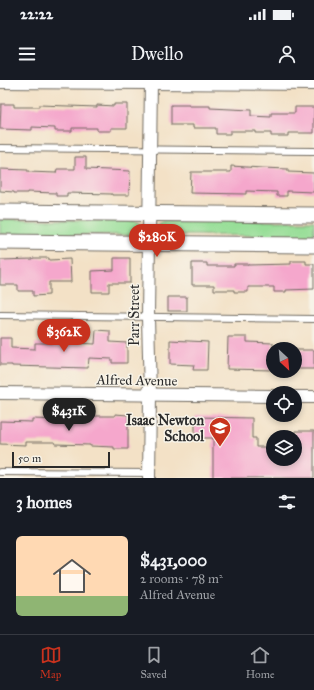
<!DOCTYPE html>
<meta charset="utf-8">
<style>
body{margin:0;font-family:"IM FELL Great Primer",serif;background:#20242c;color:#f1f3f6;height:100vh;display:flex;flex-direction:column;font-size:15px;white-space:nowrap}
*{box-sizing:border-box;margin:0}
p{font-size:13px;color:#9ea1a6}
.icon{flex:none;width:22px;height:22px;fill:none;stroke:currentColor;stroke-width:2;stroke-linecap:round;stroke-linejoin:round}
.map{position:relative;height:398px;overflow:hidden}
.details{display:flex;flex-direction:column;background:#171b24;flex:1}
.details>*{flex:none}
.needle{width:26px;rotate:154deg}
.fabs{position:absolute;left:266px;top:262px;display:grid;gap:8px}
.fabs a{display:grid;place-items:center;width:36px;height:36px;border-radius:50%;background:#171b24;box-shadow:0 2px 6px #0003;font-size:20px}
.scale{position:absolute;left:12px;bottom:10px;width:98px;box-sizing:border-box;padding-left:4px;border:2px solid #2b2b2b;border-top:0;font-size:11px;line-height:14px;white-space:nowrap;color:#2b2b2b;-webkit-text-stroke:3px #f7f3e8;paint-order:stroke}
.price{position:absolute;translate:-50% -34px;padding:0 9px;border-radius:14px;background:#c8321e;color:#fff;font-size:13px;line-height:26px;filter:drop-shadow(0 1px 2px #0008)}
.price::after{content:'';position:absolute;left:50%;top:24px;width:12px;height:9px;margin-left:-6px;background:inherit;clip-path:polygon(0 0,100% 0,50% 100%)}
.price.active{background:#222;color:#fff}
ul{padding:0;list-style:none}
li{display:flex;align-items:center;gap:12px;height:100px;padding:0 16px}
li+li{border-top:1px solid #363941}
li span{display:grid;place-items:center;flex:none;width:112px;height:80px;border-radius:6px;color:#555}
li>.icon{margin-inline-start:auto}
span .icon{width:48px;height:48px;fill:#fffc;stroke-width:1}
li b{font-size:17px}
h2{display:flex;justify-content:space-between;align-items:center;height:48px;padding:0 16px;font-size:17px}
.status{display:flex;justify-content:space-between;align-items:center;height:28px;padding:0 20px;background:#171b24;direction:ltr}
.status svg{height:11px;fill:currentColor}
header{display:flex;justify-content:space-between;align-items:center;height:52px;padding:0 16px;background:#171b24;font-size:18px;font-weight:600}
.menu{display:flex;justify-content:space-around;align-items:center;height:56px;border-top:1px solid #363941;background:#171b24;font-size:11px;color:#9ea1a6}
.menu a{display:grid;justify-items:center;gap:2px}
.menu .active{color:#c8321e}
.map>svg:first-child{display:block}
.green{fill:#97de97;stroke:#618461}
.building{fill:#f5a7cc}
.lines{fill:none;stroke-linecap:round;stroke-linejoin:round}
.service-casing{stroke:#716b61;stroke-width:8}
.minor-casing{stroke:#716b61;stroke-width:14}
.tertiary-casing{stroke:#716b61;stroke-width:17}
.service{stroke:#fff;stroke-width:6}
.minor{stroke:#fff;stroke-width:12}
.tertiary{stroke:#fff;stroke-width:15}
.labels{text-anchor:middle;stroke-width:3;stroke-linejoin:round;paint-order:stroke}
.street-label{font-size:14px;fill:#2b2b2b;stroke:#f7f3e8}
.poi-label{font-size:14px;font-weight:bold;fill:#2b2b2b;stroke:#f7f3e8;text-anchor:end}
</style>
<div class="status"><b>22:22</b><svg viewBox="0 0 49 12"><path d="M0 12V9h3v3zM5 12V6h3v6zM10 12V3h3v9zM15 12V0h3v12zM26 1h20v11H26zM47 4h2v5h-2z"/></svg></div>
<header><svg class="icon" aria-label="menu" viewBox="0 0 24 24"><path d="M4 6h16M4 12h16M4 18h16"/></svg>Dwello<svg class="icon" aria-label="person" viewBox="0 0 24 24"><circle cx="12" cy="8" r="4"/><path d="M4 21q1-7 8-7t8 7"/></svg></header>
<div class="map">
<svg width="314" height="398" viewBox="0 0 314 398">
<rect width="100%" height="100%" fill="#f7f3e8"/>
<filter id="ink" filterUnits="userSpaceOnUse"><feTurbulence type="fractalNoise" baseFrequency=".025" numOctaves="2"/><feDisplacementMap in="SourceGraphic" scale="8" xChannelSelector="R" yChannelSelector="G"/><feConvolveMatrix kernelMatrix="1 2 1 2 8 2 1 2 1" color-interpolation-filters="sRGB"/></filter>
<filter id="wash" filterUnits="userSpaceOnUse"><feTurbulence type="fractalNoise" baseFrequency=".012" numOctaves="4" result="noise"/><feDisplacementMap in="SourceGraphic" scale="16" xChannelSelector="R" yChannelSelector="G"/><feGaussianBlur stdDeviation="0.9" result="paint"/><feColorMatrix in="noise" values="0 0 0 0 0 0 0 0 0 0 0 0 0 0 0 0 0 1.4 0 .05"/><feComposite in="paint" operator="in"/></filter>
<g filter="url(#wash)">
<rect width="100%" height="100%" fill="#f3e1c6"/>
<g class="green">
<path d="M0,139L135,141C145,143 144,153 134,155L0,154Z"/>
<path d="M162,141H314V156L166,155C159,153 156,146 162,141Z"/>
</g>
<g id="blocks">
<g class="building">
<path d="M1,24H14V27H39V25L97,27V25L114,26V24H127V48H111V51H97V48H72V51H55V48L32,47V50L0,49Z"/>
<path d="M171,25H189V26H210V28L251,30V36L271,37V33H295V27H314V53H288V56H271V53H255V51H230V54H216V48H193V45H171Z"/>
<path d="M75,77H86V89L130,91L129,115H112V114L67,113V116H56V113L27,112V113H14V112L0,111V89L28,90V92L56,93L57,89H75Z"/>
<path d="M231,86L262,88L288,89V92L314,93V112L287,111V116H277V112L246,111V114L190,113L191,92H231Z"/>
<path d="M33,178H49V180L70,179L71,202H49V215L33,216V211H18V205H0V180L33,179Z"/>
<path d="M114,178H130V203H109V212H92V191L114,190Z"/>
<path d="M291,181H306V184H314V209L286,210V212H274V207H248V212H234V210H214V205H192V183H207V186H234V184H248V185L291,184Z"/>
<rect x="168" y="217" width="19" height="14"/>
<path d="M96,250L110,251V262L127,263V283H112V279L89,278L88,288L12,286V285H0V258H11V268L35,269V263H52V262L95,264Z"/>
<path d="M228,257H247V262L273,263V290L227,289Z"/>
<path d="M170,260L208,262L207,290H193L194,285L170,284Z"/>
<rect x="295" y="270" width="19" height="19"/>
<path d="M115,334L128,335V369H114V367L90,366V365L55,364V362H26V365L0,364V341L32,342V339L90,341V336H115Z"/>
<path d="M195,337L252,338V358H256V367H273V379H295V351H314V398H213V358H195Z"/>
</g>
</g>
</g>
<g filter="url(#ink)">
<use href="#blocks" fill-opacity="0" stroke="#716b61" stroke-width="1"/>
<g class="lines">
<g class="service-casing">
<g id="service">
<path d="M0,68L314,71"/>
<path d="M0,235L314,239"/>
<path d="M0,392L149,393"/>
</g>
</g>
<g class="minor-casing">
<g id="minor">
<path d="M0,2L314,4"/>
<path d="M0,313L273,316"/>
<path d="M295,317H314"/>
<path d="M149,398L150,315L148,237L151,0"/>
</g>
</g>
<g class="tertiary-casing">
<g id="tertiary">
<path d="M0,132L314,135"/>
<path d="M0,162L314,165"/>
</g>
</g>
<use href="#service" class="service"/>
<use href="#minor" class="minor"/>
<use href="#tertiary" class="tertiary"/>
</g>
</g>
<defs>
<g id="school-pin" transform="scale(1.15)"><path d="M0 17L-7.5 6A9.5 9.5 0 1 1 7.5 6Z" fill="#c8321e" stroke="#f7f3e8"/><path d="M0-5L7-2L0 1L-7-2ZM-4 1L0 2.5L4 1V4Q0 6-4 4Z" fill="#fff"/></g>
</defs>
<g fill-rule="evenodd">
<use href="#school-pin" x="220" y="348"/>
</g>
<g class="labels">
<g class="street-label">
<text transform="translate(134 235) rotate(-90)" y="5">Parr Street</text>
<text transform="translate(137 300) rotate(1)" y="5">Alfred Avenue</text>
</g>
<g class="poi-label">
<text x="204" y="345">Isaac Newton<tspan x="204" dy="16">School</tspan></text>
</g>
</g>
</svg>
<div class="fabs">
<a><svg class="needle" viewBox="-14 -14 28 28"><path d="M0-13l5 13h-10z" fill="#e53935"/><path d="M0 13l5-13h-10z" fill="#9ea1a6"/></svg></a>
<a><svg class="icon" aria-label="locate" viewBox="0 0 24 24"><circle cx="12" cy="12" r="6"/><path d="M12 2v4M12 18v4M2 12h4M18 12h4"/></svg></a>
<a><svg class="icon" aria-label="layers" viewBox="0 0 24 24"><path d="M12 4l9 5-9 5-9-5zM3 14l9 5 9-5"/></svg></a>
</div>
<div class="scale">50 m</div>
<b class="price" style="left:157px;top:178px">$280K</b>
<b class="price" style="left:64px;top:273px">$362K</b>
<b class="price active" style="left:69px;top:352px">$431K</b>
</div>
<section class="details">
<h2>3 homes<svg class="icon" aria-label="filters" viewBox="0 0 24 24"><path d="M4 7h16M4 17h16"/><circle cx="9" cy="7" r="2"/><circle cx="15" cy="17" r="2"/></svg></h2>
<ul>
<li><span style="background:linear-gradient(#ffd9b3 75%,#8fb573 0)"><svg class="icon" aria-label="home" viewBox="0 0 24 24"><path d="M3 11l9-7 9 7M6 9v11h12V9"/></svg></span><div><b>$431,000</b><p>2 rooms · 78 m²</p><p>Alfred Avenue</p></div></li>
</ul>
</section>
<nav class="menu">
<a class="active"><svg class="icon" aria-label="map" viewBox="0 0 24 24"><path d="M3 6l6-2 6 2 6-2v14l-6 2-6-2-6 2zM9 4v14M15 6v14"/></svg>Map</a>
<a><svg class="icon" aria-label="saved" viewBox="0 0 24 24"><path d="M7 4h10v16l-5-4-5 4z"/></svg>Saved</a>
<a><svg class="icon" aria-label="home" viewBox="0 0 24 24"><path d="M3 11l9-7 9 7M6 9v11h12V9"/></svg>Home</a>
</nav>
